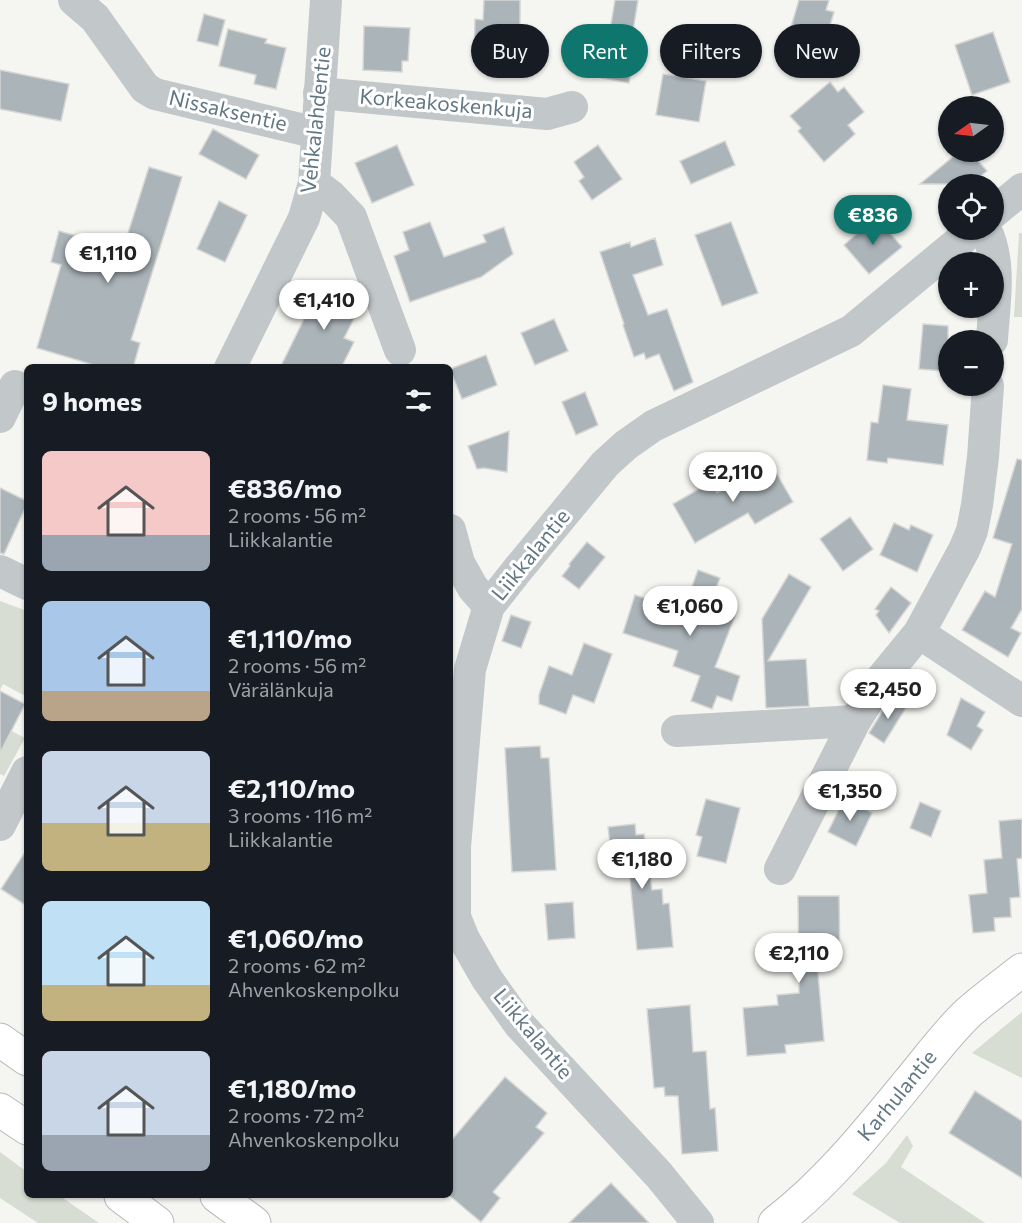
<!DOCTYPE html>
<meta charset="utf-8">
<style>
body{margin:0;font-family:Commissioner,sans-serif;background:#20242c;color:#f1f3f6;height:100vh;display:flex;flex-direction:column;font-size:22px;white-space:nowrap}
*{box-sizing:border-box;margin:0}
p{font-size:20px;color:#9ea1a6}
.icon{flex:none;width:33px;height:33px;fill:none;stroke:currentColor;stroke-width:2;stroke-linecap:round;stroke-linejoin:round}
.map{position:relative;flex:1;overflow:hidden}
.details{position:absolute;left:24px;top:364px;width:429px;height:834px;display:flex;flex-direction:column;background:#171b24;border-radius:9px;box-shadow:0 2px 4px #0004}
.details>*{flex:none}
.hud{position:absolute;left:471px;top:24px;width:460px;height:54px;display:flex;gap:12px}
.needle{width:39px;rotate:256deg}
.tools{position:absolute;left:938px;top:96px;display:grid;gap:12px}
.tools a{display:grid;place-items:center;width:66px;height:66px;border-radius:50%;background:#171b24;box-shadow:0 2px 4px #0004;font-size:30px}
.price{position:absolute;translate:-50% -51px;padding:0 14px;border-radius:21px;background:#fff;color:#222;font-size:20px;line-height:39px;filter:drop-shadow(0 2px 3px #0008)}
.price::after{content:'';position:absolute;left:50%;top:36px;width:18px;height:14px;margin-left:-9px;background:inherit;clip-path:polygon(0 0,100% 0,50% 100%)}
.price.current{background:#0f766e;color:#fff}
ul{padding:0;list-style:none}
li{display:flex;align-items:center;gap:18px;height:150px;padding:0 18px}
li span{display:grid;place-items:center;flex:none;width:168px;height:120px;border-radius:9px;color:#555}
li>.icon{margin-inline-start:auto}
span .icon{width:72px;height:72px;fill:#fffc;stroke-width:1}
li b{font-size:26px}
h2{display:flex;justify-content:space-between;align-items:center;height:72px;padding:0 18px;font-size:26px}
.chip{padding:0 21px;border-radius:27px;background:#171b24;box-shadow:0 2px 4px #0004;font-size:21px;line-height:54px}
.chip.current{background:#0f766e;color:#fff}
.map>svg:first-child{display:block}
.green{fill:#d7ddd2}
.building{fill:#abb4b9;stroke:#d6d6d4;stroke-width:1.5}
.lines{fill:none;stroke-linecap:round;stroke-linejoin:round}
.major-casing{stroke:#b5babd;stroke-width:35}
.minor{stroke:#c2c7c9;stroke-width:32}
.major{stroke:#fff;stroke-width:33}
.labels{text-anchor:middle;stroke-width:6;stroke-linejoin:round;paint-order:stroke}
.street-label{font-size:21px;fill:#627784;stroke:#fff}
</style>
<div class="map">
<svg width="1022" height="1223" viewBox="0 0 1022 1223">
<rect width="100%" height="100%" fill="#f5f5f1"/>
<g class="green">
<path d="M1019,233H1022V317H1014Z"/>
<path d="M0,601L27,611V697L3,684L0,690Z"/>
<path d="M0,725L25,738L4,776L0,774Z"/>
<path d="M1022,1012V1078L972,1053Z"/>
<path d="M907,1135L913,1146L901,1167L985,1223H900L852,1194L886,1163Z"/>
<path d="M0,1152L27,1172V1196H60L99,1223H38L0,1198Z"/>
</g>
<g class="building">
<path d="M484,0H520V30H506L505,63L474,62L475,19L483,20Z"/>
<path d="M615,0H638L629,56L633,57L629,83L602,78Z"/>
<path d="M799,0H829L826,10L834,12L821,55L786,44Z"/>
<path d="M204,14L225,20L218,46L197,41Z"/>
<path d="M364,26L410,28L408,61H402V72L363,70Z"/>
<path d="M228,29L267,39L265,43L286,48L276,89L254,84L256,75L219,66Z"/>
<path d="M993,32L1010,82L972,95L955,45Z"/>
<path d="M0,70L69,84L61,121L0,109Z"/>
<path d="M663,74L706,81L699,122L656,115Z"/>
<path d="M830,82L838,92L844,87L864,112L848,125L855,134L824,162L798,131L801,128L790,116Z"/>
<path d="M213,129L259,155L246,179L199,154Z"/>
<path d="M725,141L735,165L691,184L680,161Z"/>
<path d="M397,145L414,185L372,203L355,163Z"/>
<path d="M598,145L622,179L592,200L579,181L584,177L574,162Z"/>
<path d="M959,152H970L987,171L971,184H920Z"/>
<path d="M149,167L182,177L131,340L140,343L133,368H104L37,348L61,265L51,262L59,231L123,249Z"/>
<path d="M219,201L247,215L225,262L197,249Z"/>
<path d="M876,217L902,247L869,274L844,245Z"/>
<path d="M430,222L444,257L486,242L483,235L504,227L513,254L481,277L410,302L394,256L409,250L403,232Z"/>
<path d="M731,222L758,293L722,306L695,235Z"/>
<path d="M655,238L663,265L633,275L648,315L667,309L693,382L674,391L659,354L646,359L644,353L634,357L623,325L624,324L600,252L630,242L631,247Z"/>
<path d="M321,282L362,303L344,338L354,342L341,368H280L305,317L303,316Z"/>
<path d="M554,319L568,351L535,365L521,333Z"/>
<path d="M923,324L948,326V361L944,360L943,371L919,369Z"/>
<path d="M486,355L497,385L462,399L450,369Z"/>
<path d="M883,385L911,389L907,420L948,425L943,465L888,458L887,463L867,460L871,422L878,423Z"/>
<path d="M585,392L598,425L576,435L562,402Z"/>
<path d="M509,431L507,472L484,468L477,469L468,446Z"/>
<path d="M1017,459L1022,460V609L1011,628L1021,633L1008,657L962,630L985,591L995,597L1012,544L993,538Z"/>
<path d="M770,462L793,502L755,524L748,513L695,543L673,504L711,482L717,493Z"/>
<path d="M0,488L27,501V504L4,554L0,553Z"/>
<path d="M850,517L873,549L843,571L820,539Z"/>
<path d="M894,523L909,530L911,525L933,535L917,572L880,555Z"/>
<path d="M587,542L605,557L579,589L562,576L570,566L569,564Z"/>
<path d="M698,570L720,578L709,606L735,616L715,667L740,676L732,701L717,696L712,709L691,701L700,676L673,666L678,651L623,633L635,595L683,611Z"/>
<path d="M789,574L811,587L768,661L806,659L809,706L766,708L762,619Z"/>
<path d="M891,587L911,603L889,633L876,615L879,611L875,609Z"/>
<path d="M511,615L531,622L521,648L502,641Z"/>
<path d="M584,643L612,654L594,703L573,695L566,714L539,704V695L549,666L572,675Z"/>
<path d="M0,691L25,704L0,753Z"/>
<path d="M892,696L907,706L884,743L869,733Z"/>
<path d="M961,698L985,712L977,726L983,730L971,750L947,735Z"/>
<path d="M540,746L541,758H549L556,870L512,872L505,748Z"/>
<path d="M706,799L740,808L726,863L697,856L702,837L696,835Z"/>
<path d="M844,799L872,813L856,846L828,832Z"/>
<path d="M920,802L941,811L931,837L910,828Z"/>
<path d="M1022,819V858L1017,859L1020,897L1010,898L1011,917L994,918L995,931L973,933L969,895L987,893L984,860L1002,858L999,821Z"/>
<path d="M635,824L636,835L644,834L652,890L662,889L663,904L669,903L673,947L637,950L628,859L612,861L608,827Z"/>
<path d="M27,849V906L1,889Z"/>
<path d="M798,896H839L840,963H817L824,1041L785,1045L786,1053L747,1056L743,1008L778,1005L777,995L799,993Z"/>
<path d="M573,902L575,938L548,940L545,904Z"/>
<path d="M690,1005L693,1052L706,1051L710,1109L715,1108L718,1151L682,1154L678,1096H665L664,1087L654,1088L647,1009Z"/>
<path d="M505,1077L547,1113L536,1127L544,1133L493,1192L500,1198L481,1222L450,1196V1142Z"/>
<path d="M975,1091L1022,1121V1178L949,1133Z"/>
<path d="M611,1183L649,1223H569Z"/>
</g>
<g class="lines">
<g class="major-casing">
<g id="major">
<path d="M0,1040L27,1059"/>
<path d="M0,1110L27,1128"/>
<path d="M121,1196L157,1223"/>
<path d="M217,1196L254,1223"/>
<path id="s1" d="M775,1223C826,1184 867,1133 908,1083C927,1060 946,1034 968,1013C985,998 1004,984 1022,970"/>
</g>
</g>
<g class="minor">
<path d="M74,0L95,18L145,88L155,94L317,133"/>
<path d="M319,93L547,114L572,107"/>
<path d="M314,183L331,196L351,217L400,350"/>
<path d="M993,213L1022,189"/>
<path d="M986,230C1002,264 994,304 992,340"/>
<path d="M230,368L304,218L314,183L326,0"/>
<path d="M0,417L15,386"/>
<path d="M450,530L459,563L473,588L489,606"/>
<path d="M0,571L27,584"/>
<path d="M919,633L1022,701"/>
<path d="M677,731L855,721"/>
<path d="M0,825L27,772"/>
<path d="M780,869L855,721L882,678L919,633L964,550L972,531L977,505L983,457L988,386"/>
<path d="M698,1223L659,1175L519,1024L487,979L464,939L455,917V847L470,669L489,606L519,568L605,464L626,445L653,426L851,331L973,230"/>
</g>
<use href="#major" class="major"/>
</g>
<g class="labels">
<g class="street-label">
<text transform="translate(446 104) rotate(5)" y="7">Korkeakoskenkuja</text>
<text transform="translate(228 111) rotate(13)" y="7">Nissaksentie</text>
<text transform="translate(316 120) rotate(-84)" y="7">Vehkalahdentie</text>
<text transform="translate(531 555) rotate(-51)" y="7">Liikkalantie</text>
<text transform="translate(533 1034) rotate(50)" y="7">Liikkalantie</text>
<text dy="7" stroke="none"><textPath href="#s1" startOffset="177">Karhulantie</textPath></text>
</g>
</g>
</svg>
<div class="tools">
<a><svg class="needle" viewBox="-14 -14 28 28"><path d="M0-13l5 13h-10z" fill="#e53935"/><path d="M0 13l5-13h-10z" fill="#9ea1a6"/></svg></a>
<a><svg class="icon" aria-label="locate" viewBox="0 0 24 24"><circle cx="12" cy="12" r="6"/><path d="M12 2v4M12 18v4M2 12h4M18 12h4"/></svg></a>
<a>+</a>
<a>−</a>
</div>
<b class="price current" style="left:873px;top:246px">€836</b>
<b class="price" style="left:108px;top:284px">€1,110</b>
<b class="price" style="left:324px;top:331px">€1,410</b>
<b class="price" style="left:733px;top:503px">€2,110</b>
<b class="price" style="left:690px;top:637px">€1,060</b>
<b class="price" style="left:888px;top:720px">€2,450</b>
<b class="price" style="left:850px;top:822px">€1,350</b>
<b class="price" style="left:642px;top:890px">€1,180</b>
<b class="price" style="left:799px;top:984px">€2,110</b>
<div class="hud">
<a class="chip">Buy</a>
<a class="chip current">Rent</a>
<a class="chip">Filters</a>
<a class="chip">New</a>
</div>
<section class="details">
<h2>9 homes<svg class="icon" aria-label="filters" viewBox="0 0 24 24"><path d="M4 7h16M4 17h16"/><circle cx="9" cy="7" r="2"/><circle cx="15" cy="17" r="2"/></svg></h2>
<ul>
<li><span style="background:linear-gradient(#f6c9c9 70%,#9aa5b1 0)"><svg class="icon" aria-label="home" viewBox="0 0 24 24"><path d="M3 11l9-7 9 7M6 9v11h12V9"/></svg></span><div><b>€836/mo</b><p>2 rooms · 56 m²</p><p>Liikkalantie</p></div></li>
<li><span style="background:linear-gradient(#a9c7e8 75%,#b9a48a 0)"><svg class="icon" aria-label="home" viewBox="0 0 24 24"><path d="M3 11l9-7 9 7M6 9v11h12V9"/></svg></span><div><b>€1,110/mo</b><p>2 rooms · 56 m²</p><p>Värälänkuja</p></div></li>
<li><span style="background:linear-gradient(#c9d6e8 60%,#c2b280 0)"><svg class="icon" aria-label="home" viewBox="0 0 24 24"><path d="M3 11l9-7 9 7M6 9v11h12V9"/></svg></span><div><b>€2,110/mo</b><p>3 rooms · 116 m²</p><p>Liikkalantie</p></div></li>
<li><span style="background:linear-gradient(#bfe0f5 70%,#c2b280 0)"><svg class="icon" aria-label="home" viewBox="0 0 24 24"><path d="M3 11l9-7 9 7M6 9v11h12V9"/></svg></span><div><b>€1,060/mo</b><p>2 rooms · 62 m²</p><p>Ahvenkoskenpolku</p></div></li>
<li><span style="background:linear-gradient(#c9d6e8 70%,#9aa5b1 0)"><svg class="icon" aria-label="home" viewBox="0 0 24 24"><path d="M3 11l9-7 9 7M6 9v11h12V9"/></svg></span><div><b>€1,180/mo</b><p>2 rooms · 72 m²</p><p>Ahvenkoskenpolku</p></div></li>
</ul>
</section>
</div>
